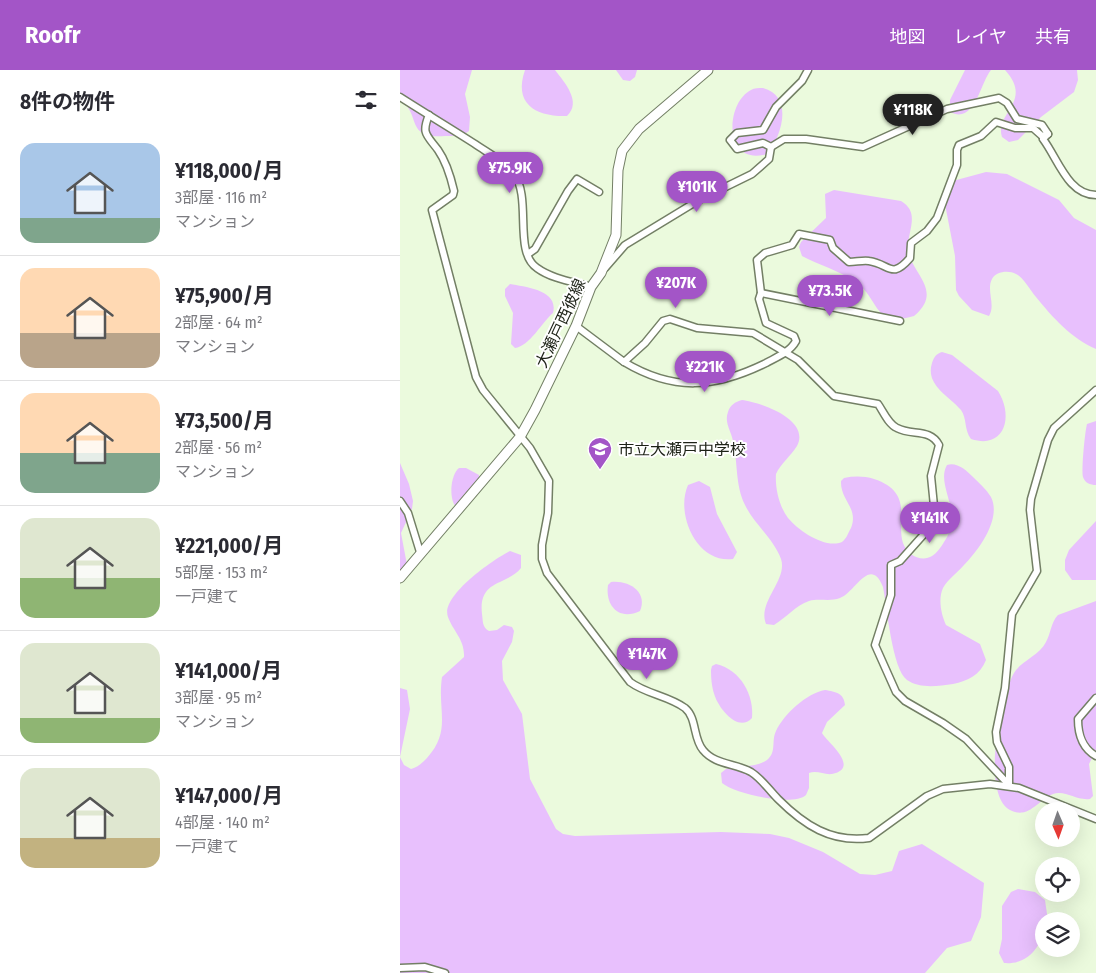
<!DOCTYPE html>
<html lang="ja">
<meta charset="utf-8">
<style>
body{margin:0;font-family:"Fira Sans Condensed","Noto Sans JP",sans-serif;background:#f2f2f3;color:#2b2b33;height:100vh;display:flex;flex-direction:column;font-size:19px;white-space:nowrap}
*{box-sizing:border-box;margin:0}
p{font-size:16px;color:#7c7c81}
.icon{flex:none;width:28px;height:28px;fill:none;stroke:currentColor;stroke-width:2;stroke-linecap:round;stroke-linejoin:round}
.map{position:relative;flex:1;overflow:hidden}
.sheet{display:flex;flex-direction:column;background:#fff;width:400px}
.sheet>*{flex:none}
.needle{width:32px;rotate:178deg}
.tools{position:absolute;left:635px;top:732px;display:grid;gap:10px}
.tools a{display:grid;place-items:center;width:45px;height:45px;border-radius:50%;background:#fff;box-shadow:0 5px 20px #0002;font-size:25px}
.price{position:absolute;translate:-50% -42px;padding:0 11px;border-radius:18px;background:#a355c7;color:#fff;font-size:16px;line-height:32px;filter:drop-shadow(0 1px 2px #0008)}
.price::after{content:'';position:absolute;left:50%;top:30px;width:15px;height:11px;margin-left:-8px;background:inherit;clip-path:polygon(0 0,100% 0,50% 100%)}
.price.active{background:#222;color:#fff}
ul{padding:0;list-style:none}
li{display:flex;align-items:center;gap:15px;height:125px;padding:0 20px}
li+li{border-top:1px solid #e1e1e2}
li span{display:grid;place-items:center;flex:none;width:140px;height:100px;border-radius:15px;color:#555}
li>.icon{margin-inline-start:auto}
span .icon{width:60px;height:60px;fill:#fffc;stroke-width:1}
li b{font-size:21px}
h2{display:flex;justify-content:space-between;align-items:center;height:60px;padding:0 20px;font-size:21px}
header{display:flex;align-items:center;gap:30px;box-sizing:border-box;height:70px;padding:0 25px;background:#a355c7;color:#fff}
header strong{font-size:24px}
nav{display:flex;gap:28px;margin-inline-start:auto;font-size:18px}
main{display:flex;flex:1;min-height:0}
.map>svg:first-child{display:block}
.green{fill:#e8c0fd}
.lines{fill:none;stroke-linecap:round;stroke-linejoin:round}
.minor-casing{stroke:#737f65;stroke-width:9}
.major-casing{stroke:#737f65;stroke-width:11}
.minor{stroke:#fff;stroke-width:6}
.major{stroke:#fff;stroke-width:9}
.labels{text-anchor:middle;stroke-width:4;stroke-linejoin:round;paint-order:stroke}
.street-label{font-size:16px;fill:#1d2217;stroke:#fff}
.poi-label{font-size:16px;fill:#1d2217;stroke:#fff;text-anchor:start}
</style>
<header>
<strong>Roofr</strong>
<nav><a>地図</a><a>レイヤ</a><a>共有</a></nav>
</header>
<main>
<section class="sheet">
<h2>8件の物件<svg class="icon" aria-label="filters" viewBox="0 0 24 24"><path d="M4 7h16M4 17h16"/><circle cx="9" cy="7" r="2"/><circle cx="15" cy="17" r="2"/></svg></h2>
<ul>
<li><span style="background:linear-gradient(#a9c7e8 75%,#7fa58c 0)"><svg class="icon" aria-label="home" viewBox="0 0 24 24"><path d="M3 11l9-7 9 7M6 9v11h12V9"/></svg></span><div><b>¥118,000/月</b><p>3部屋 · 116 m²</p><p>マンション</p></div></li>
<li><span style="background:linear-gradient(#ffd9b3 65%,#b9a48a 0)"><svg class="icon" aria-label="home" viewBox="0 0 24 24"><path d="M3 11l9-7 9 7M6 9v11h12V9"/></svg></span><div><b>¥75,900/月</b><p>2部屋 · 64 m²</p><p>マンション</p></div></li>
<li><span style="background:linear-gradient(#ffd9b3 60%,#7fa58c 0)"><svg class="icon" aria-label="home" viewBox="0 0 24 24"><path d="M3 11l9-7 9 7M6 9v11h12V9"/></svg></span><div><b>¥73,500/月</b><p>2部屋 · 56 m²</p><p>マンション</p></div></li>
<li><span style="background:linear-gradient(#dfe7d0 60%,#8fb573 0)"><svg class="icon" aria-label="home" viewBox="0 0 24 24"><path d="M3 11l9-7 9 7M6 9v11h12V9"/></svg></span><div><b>¥221,000/月</b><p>5部屋 · 153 m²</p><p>一戸建て</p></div></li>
<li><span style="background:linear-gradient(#dfe7d0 75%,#8fb573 0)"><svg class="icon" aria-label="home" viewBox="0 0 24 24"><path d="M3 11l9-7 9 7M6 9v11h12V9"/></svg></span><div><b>¥141,000/月</b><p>3部屋 · 95 m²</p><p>マンション</p></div></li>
<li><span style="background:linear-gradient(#dfe7d0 70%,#c2b280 0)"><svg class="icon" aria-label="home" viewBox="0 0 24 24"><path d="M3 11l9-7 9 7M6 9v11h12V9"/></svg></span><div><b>¥147,000/月</b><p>4部屋 · 140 m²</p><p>一戸建て</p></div></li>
</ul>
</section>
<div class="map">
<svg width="696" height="903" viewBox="0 0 696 903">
<rect width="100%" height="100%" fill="#ebfadd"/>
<g class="green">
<path d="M0,0H72L65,24L70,47L69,61C62,66 54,66 45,66C4,69 22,44 0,30Z"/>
<path d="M125,0H155C165,13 182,32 167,46C136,47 113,34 125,0Z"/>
<path d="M216,0H237L235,7L230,11L223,10Z"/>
<path d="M565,0H591C580,13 575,55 550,42V30Z"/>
<path d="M605,0H677L678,10L674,22L641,47L618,70L609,72L602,67C594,43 634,32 605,0Z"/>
<path d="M363,18C394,26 382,66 367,84C323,97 325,33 351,20C354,18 359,18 363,18Z"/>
<path d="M586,102L607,104L659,130L674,148L696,160V279C672,269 652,247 636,227C630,220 624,208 616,204C609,200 596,201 592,209C586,220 596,235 589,246L572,240L559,226L556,220L555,186L544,129L549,112Z"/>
<path d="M434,120L501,131C523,144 504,165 509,184C514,205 543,222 514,246C472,259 480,227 454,211C438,200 419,195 402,186L399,177L401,172L426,148L425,124Z"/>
<path d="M110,214C126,217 159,220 153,243C142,252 130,276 115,278L111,274L113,243L105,226V219Z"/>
<path d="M542,282L552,285L598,321C614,346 605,380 571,369C564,360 567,348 561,340C549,326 525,315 532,293C534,287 536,284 542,282Z"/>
<path d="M342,330C359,332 411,349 397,376C391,386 381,393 376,404C375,418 379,436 388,448C399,461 425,479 442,472C447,468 448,463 451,458C459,438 440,430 441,411L444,408C454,406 464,406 474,409C523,425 486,465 511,484C517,489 526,490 532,486C537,483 541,477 544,472C565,442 535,416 547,395C557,392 566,400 573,407C579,413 586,419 591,427C602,449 578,481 564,495C557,503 548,509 543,518C538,529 541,544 546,555L580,574L586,590C580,605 568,611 553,614C538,616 520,619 507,610C492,599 487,537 483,517C470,485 455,523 440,528C430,532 419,528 409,531C396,535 386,548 374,555L366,554C357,532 388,510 381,489C374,469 354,454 345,435C335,415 338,392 333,371C331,361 324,352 328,342C330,335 335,332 342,330Z"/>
<path d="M696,351V415C690,415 685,413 683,407C681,401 685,361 687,354Z"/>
<path d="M0,393L9,414L13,431L12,439L1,463L7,495L0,511Z"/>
<path d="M66,398L79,405L80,420L68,434L58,439C48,432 50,405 59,398Z"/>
<path d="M299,411L310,417L317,444L337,482L333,489C297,494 275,444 288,415Z"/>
<path d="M696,451V510H672L665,500V490L669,480Z"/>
<path d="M110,481L121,485V498C107,516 78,509 82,544C83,551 82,557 89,561L97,560L104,555L112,557L114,561L112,572L102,591L103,610L122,644L130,709L156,759L163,764L175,766L321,762L370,764L389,768L423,782L460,804L475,805L492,801L499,781L522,774L584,813L581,847L571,871L547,878L525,903H0V618L7,620L10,639L0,687L4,695L11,699C18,697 22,693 27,688C52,660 37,641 42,607L64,587C65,570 53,561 48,547C40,526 94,489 110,481Z"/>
<path d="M211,512C229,510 248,522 240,541C219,551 205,536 208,515Z"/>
<path d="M696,531V680L689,694L693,726L690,729C676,731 666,720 653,724C638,730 628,750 610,740C581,725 600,627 614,603C622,590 639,586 646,572C651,563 651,552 658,545Z"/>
<path d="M316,594C341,600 354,625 352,648C339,662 322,642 316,629C312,620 311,610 311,600L312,596Z"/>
<path d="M425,620C436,622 444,623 445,635L427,652L422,663C425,670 462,698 432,704C424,705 417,700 409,703V718L406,725C393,737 335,724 322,713L321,703L326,699C338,695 356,698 367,690C377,682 371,671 376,661C384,644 407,623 425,620Z"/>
<path d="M618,819L635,822L645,830L648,851H644C644,875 629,895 604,893L599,883L602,869V836L611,822Z"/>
</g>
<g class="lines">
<g class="minor-casing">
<g id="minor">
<path d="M0,27C25,43 50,58 75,74C88,83 104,91 114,104C132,128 113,182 137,198C152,209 174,212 191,217"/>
<path d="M29,45C21,64 27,65 38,80C45,90 51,108 54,121L53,125L32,140L76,307L83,320L130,378L149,411L148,443L142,475V489L147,503L230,612C246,624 269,626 285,638C297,648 293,669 303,680C315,695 335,693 351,702C362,709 369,720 378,729C404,755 431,773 469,768L527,726L543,719L590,714L619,718L696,749"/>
<path d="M647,65L643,69C658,89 668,125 696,125"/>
<path d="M371,77L384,69H406L463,77L547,39L599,28L607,33L617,49L642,55L648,64"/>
<path d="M371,77L363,73L337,79L330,70L337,63L363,60L376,37L402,11L408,0"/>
<path d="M128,184L135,179L168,121L177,109L199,122"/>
<path d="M205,198L225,175L299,130L352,104L369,89L371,77"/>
<path d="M361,223L500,251"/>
<path d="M176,256L224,292L245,273L263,251L270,249L297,258L353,263L398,290L434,326L478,334C483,341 488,354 497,358C512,366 530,358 539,375L531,406L535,446L533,454L500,491L491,495V525L475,575L496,622L505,631L543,653L566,669L609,715"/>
<path d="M224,292C274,322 315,318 366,293C377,287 390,282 396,271L394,266L366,253L359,229L361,223L357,190L365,183L392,175L399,164L430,170L433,178L449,192C456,192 463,190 469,191C490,194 491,210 510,188L511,173L527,161L537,148L557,95V80L559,75L581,66L596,52L615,58H633L642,66L648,64"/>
<path d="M0,431L8,443L20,482"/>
<path d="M696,628L678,649C678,665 682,678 696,686"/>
<path d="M609,715V697L597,672L596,662L605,618L612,544L637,501L630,440L631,429L648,370L654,358L696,320"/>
<path d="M0,898L25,897L45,903"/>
</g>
</g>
<g class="major-casing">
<path id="major" d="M0,508L120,367L135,340L176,256L191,217L201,203L216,165L218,100L222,81L239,59L308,0"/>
</g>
<use href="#minor" class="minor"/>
<use href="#major" class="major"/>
</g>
<defs>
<g id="school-pin" transform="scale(1.25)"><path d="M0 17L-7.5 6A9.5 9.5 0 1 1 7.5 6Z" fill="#a355c7" stroke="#fff"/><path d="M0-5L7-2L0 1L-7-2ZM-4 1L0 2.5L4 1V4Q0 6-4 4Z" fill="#fff"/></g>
</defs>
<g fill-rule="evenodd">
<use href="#school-pin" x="200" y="379"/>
</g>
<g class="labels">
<g class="street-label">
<text transform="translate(160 253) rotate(-65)" y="6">大瀬戸西彼線</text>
</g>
<g class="poi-label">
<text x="218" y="385">市立大瀬戸中学校</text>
</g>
</g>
</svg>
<div class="tools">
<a><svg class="needle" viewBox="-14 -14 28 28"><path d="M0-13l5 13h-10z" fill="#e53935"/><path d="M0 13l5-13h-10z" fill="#7c7c81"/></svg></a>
<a><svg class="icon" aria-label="locate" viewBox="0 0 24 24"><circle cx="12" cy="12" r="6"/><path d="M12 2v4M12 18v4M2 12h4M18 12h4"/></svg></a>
<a><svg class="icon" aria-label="layers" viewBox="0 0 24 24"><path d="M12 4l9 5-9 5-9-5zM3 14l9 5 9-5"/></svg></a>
</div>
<b class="price active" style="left:513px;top:66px">¥118K</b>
<b class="price" style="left:110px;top:124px">¥75.9K</b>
<b class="price" style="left:297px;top:143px">¥101K</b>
<b class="price" style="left:276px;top:239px">¥207K</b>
<b class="price" style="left:430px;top:247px">¥73.5K</b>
<b class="price" style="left:305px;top:323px">¥221K</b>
<b class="price" style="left:530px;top:474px">¥141K</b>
<b class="price" style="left:247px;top:610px">¥147K</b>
</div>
</main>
